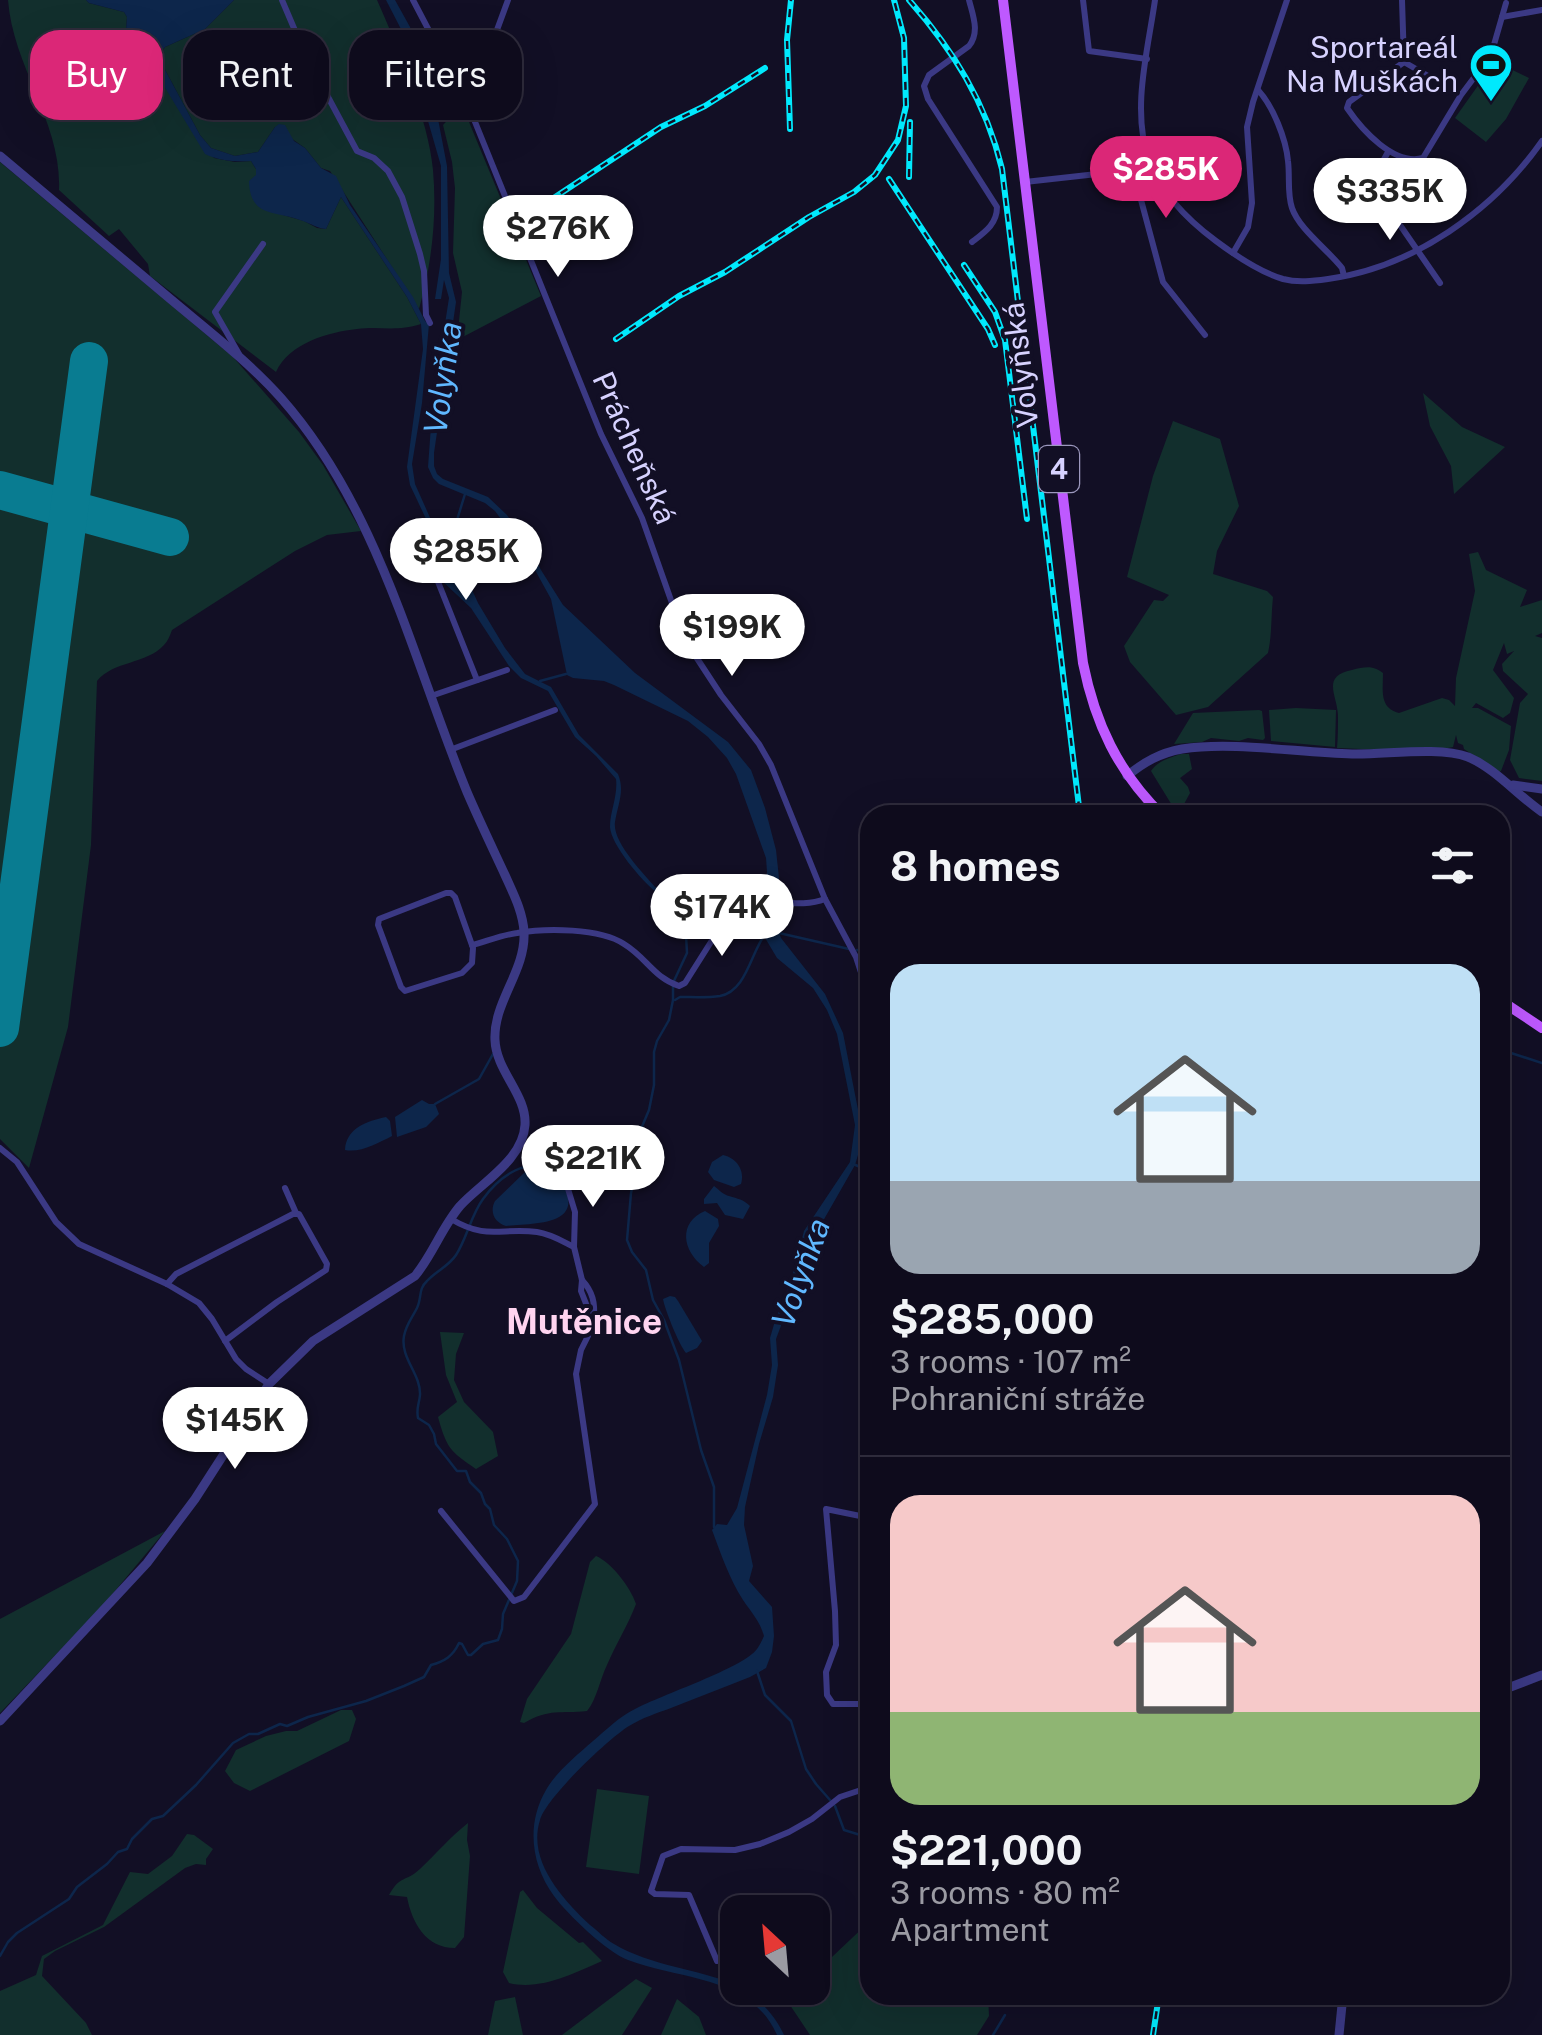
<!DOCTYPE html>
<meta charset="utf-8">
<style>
body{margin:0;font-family:"Public Sans",sans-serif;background:#1c1929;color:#f1f3f6;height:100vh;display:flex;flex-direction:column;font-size:38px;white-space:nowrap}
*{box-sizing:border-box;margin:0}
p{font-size:32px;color:#9b9ba3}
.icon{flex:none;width:55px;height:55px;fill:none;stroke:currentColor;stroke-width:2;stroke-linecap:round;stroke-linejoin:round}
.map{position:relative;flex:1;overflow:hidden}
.sheet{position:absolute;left:860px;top:805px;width:650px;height:1200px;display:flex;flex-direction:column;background:#0e0b1c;border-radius:30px;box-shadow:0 10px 40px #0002,0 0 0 2px #2e2b3b}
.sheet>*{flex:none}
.top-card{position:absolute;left:30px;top:30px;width:680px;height:90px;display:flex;gap:20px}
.needle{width:65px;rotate:334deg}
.controls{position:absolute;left:720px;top:1895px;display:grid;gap:20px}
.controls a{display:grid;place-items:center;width:110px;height:110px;border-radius:20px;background:#0e0b1c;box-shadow:0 10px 40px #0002,0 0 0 2px #2e2b3b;font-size:50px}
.price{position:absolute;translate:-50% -85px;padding:0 22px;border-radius:35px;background:#fff;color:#222;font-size:32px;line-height:65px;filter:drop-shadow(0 2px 5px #0008)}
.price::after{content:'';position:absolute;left:50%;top:60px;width:30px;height:22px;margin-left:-15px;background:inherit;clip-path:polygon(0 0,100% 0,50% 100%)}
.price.active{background:#db2777;color:#fff}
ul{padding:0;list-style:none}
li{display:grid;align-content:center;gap:20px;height:530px;padding:0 30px}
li+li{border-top:2px solid #2e2b3b}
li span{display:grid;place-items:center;height:310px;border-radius:30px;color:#555}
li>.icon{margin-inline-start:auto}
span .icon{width:180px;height:180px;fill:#fffc;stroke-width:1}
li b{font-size:42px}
h2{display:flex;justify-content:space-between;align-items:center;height:120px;padding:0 30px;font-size:42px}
.chip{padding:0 35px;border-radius:30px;background:#0e0b1c;box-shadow:0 10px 40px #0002,0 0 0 2px #2e2b3b;font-size:35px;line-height:90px}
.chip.active{background:#db2777;color:#fff}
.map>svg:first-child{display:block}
.green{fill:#122f2d}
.water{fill:#0d264b}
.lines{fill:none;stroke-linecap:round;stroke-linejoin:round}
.stream{stroke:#0d264b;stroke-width:2.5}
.runway{stroke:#097c91;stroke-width:38}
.minor{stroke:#3b3984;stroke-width:6}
.tertiary{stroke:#3b3984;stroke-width:9}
.primary{stroke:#be59ff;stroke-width:10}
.rail-casing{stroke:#00e9fd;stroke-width:6}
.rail{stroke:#120f25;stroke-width:2.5;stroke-dasharray:8;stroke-linecap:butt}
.labels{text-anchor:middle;stroke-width:8;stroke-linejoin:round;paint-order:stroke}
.shield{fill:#120f25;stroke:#9c98be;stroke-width:2.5}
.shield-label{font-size:28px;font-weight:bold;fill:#d7d2ff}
.poi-label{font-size:30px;fill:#d7d2ff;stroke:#120f25;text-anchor:end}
.street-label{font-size:30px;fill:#d7d2ff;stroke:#120f25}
.water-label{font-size:32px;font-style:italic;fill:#60b8ff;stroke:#120f25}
.quarter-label{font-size:35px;font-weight:bold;fill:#ffd4f0;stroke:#120f25}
</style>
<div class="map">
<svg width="1542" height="2035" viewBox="0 0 1542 2035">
<rect width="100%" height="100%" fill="#120f25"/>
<g class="green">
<path d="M8,0H86L89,3L124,12L127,17L126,31L132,41L146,56L185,119L214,158L235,162L251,161L256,169V175L283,215L304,221L317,228L326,229L341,197L407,297L421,324C396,332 381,326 357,329C329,332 289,343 276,372L150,276L148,264L119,229L109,236L59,190C62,123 13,67 8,0Z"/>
<path d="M234,0H377C397,45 429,121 433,170C437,217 432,263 419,309L330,171L321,168L305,148L275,127L258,152L235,156L211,148L200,135L163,66L161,52L165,47L205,29Z"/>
<path d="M1502,65L1529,78L1506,119L1486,142L1455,118L1477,87L1487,69L1491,72Z"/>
<path d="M462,105L541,296L457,340L462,292L453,253L455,188L452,162L443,125Z"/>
<path d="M0,162L233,357L299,432L323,465L361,531L327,535L295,551L172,630C170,635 168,641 164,645C147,664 113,661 97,681L91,845L68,1027L29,1168L0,1139Z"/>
<path d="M1423,393L1462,427L1505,447L1454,494L1451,466L1430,426Z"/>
<path d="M1173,421L1220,439L1239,506L1217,551L1213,574L1267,591L1273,597C1271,615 1272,636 1268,653L1208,707L1176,715L1130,662L1124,646L1154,600L1163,601L1169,595L1127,577L1153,476Z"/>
<path d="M1478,552L1486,570L1527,590L1520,607L1542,600V633L1535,636L1542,638V781L1519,778L1510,760L1520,703L1528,694L1503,671L1502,664L1514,651L1507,654L1504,643L1493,670L1514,698L1510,713L1503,718L1476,703L1472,708H1478L1511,726L1509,750L1501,771L1499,772L1464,749L1463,745L1458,743L1456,735L1453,747L1448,748L1385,750L1337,748C1338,737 1338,726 1338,715C1337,695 1321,676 1352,670C1365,667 1372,665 1383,673C1383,690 1379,708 1399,713L1442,698L1449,700L1455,706L1456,678L1475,591L1469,554Z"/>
<path d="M1296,708L1336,710L1335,747L1271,741L1269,710Z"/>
<path d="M1259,710L1262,711L1265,738L1263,740L1248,738L1239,741L1211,738L1202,742L1174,744L1193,713Z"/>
<path d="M1181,754H1189L1192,769L1180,778L1188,787L1190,793L1178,815L1151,771C1158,761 1169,758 1181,754Z"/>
<path d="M440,1332L464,1333L456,1354L454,1380L464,1402L493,1432L498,1456L476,1469C450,1451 447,1449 438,1417L457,1402L446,1375Z"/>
<path d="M165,1531L104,1604L0,1713V1619Z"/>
<path d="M596,1556C611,1562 631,1588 636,1604C628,1625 616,1644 607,1665C600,1679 597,1699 587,1711C560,1714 550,1708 524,1723L520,1722L527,1699L571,1634L590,1562Z"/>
<path d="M341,1710H352L356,1719L349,1741L250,1791L234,1783L225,1771L236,1750L266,1736L286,1731H297Z"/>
<path d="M597,1789L649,1796L639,1874L586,1867Z"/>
<path d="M468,1823L467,1840L470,1856L464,1937L455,1948C426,1948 412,1923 407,1897L389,1895C401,1874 405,1883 420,1869C436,1854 450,1837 468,1823Z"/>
<path d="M187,1834L194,1835L213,1849L206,1859V1865L196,1864L185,1868L104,1927L55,1951L44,1959L42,1976L86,2023L92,2035H0V1991L36,1975L42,1956L103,1925L130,1872L148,1874L172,1856Z"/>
<path d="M523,1890L537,1908L579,1943L583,1942L602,1961C574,1973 540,1991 509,1983L503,1972L520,1892Z"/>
<path d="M870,1921V1995H988L989,2016L977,2035H810L786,1999L799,1988H812L813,1975Z"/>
<path d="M636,1979L652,1988L622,2035H562Z"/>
<path d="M515,1997L523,2035H488L495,2001Z"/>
<path d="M677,1999L699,2017L706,2035H661Z"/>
</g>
<g class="water">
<path d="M86,0H234L205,29L165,47L161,52L163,66L200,135L211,148L235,156L258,152L275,127L279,124L285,125L294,141L305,148L321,168L336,176L350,205L413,297L425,321L429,324L422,403L412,464L415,484L436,531L463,570L478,603L505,648L525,674L551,687L579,735L618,774C625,791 618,804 615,822C612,842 644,874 657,889L656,892C642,881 611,845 610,827C610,811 618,796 616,779L596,756L575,737L548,691L521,678L509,666L471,608L440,579L435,562L436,540L410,485L407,467L423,349L421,324L407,297L341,197L326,229C316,228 312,224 303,221C277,210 250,219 249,181L256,175V169L251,161C235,162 220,161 205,154L146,56L126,31L127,17L124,12L89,3Z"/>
<path d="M386,0H395L410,27L434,98L447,166L449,273L456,302L434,453V466L437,474L443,479L488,497L507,515L529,547L541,570L563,605L635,673L728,742L751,770L765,808L776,850L779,878L777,926L781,938L825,994L843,1033L861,1125L860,1148L855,1165L815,1235L776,1339L778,1365L773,1397L759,1444L745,1507L744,1525L753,1566L749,1581L772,1607L774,1636L772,1652L766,1668L750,1677C724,1687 697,1698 671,1708C657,1713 642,1718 629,1726C608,1739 546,1798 540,1820C527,1861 563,1899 590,1925C598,1931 605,1939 614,1944C651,1966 698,1969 737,1985L738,1988H742C761,2002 774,2013 784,2035H777C751,1976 681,1980 628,1960C608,1953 567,1914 554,1896C531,1865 526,1824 546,1790C556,1772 577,1755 593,1741C606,1730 620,1716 635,1709C661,1695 743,1668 757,1649C760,1645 762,1640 764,1636C760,1621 751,1612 743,1600C729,1578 721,1554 712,1530L717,1524L727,1525L737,1508L767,1395L772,1365L770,1338L775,1321L792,1277L804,1231L850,1162L855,1125L837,1034L827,1010L813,988L777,958L761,931L760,906L767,872L766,858L736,774L727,758L708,737L688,721L614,685L604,681L573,678L567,675L551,599L524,550L495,511L485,503L439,484L433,478L428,467L431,426L439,389L442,343L449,298L444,280L441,299H435L441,259V166L402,31Z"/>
<path d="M422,1100L429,1104H435L439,1114L426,1127L397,1137L395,1117Z"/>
<path d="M386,1117L390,1121L392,1136C378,1143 361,1153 345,1150C346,1128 367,1121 386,1117Z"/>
<path d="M723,1155C737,1158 745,1171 741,1184L734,1187L714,1180L708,1172L712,1162Z"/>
<path d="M540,1166C556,1169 580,1201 562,1215C549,1225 522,1224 506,1226C495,1223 489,1212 495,1201L529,1168Z"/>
<path d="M714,1186C719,1190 724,1195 729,1196C738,1199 743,1199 750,1206L743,1219L725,1215L717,1203L704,1204V1199Z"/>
<path d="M705,1211L718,1219L719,1226L709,1243V1263L704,1267C682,1251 678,1222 705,1211Z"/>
<path d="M670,1296L675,1297L678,1301L702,1341L697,1348L686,1353C679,1345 665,1310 663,1299Z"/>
</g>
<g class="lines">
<g class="stream">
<path d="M440,538L457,520L465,494"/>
<path d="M540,681L566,674"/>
<path d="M779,933L849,949"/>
<path d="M857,950L870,952"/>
<path d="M675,1000L680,997C693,997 707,998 720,996C747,991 751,951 766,933"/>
<path d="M1500,1052H1508L1542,1063"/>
<path d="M435,1104L479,1079L493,1054"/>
<path d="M638,1163L631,1193L627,1240L632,1252L646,1270L653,1300L664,1320L679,1360L701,1450L714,1487V1527"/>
<path d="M853,1164L870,1171"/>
<path d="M757,1671L765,1695L791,1721L806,1769L816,1784L830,1800"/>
<path d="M835,1806L844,1830L870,1838"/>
<path d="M0,1956L8,1942L17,1933L69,1899L77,1887L107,1864L118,1852L127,1849L132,1839L152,1819L163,1816L196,1785L233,1743L249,1734H258L280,1724L287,1726L308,1717L366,1701L404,1686L424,1677L431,1665C445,1661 453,1656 459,1643L462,1644L468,1655H471L483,1644L498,1640L502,1629L503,1614L517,1581L518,1561L507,1539L494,1525L490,1509L485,1504L481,1493L470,1482L466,1471H457L436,1444L434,1434L429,1425L418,1418C416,1408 419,1405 420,1395C421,1374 400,1358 404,1336C406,1325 412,1318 417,1308C422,1298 418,1289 427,1281C436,1271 449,1266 456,1255C467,1238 471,1215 483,1199C499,1177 529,1154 554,1172L585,1144L594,1145L599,1157L612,1163L638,1162L641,1151L638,1136L649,1110L654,1085V1052L657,1041L669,1020L673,1000V983L687,953L686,935C667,925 669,903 655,888"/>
<path d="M1009,1995L1010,2004"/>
<path d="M993,2035L1005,2015"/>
</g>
<g class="runway">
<path d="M0,490L170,537"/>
<path d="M0,1028L89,361"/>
</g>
<g class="minor">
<path d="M282,0L305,54L357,151L374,158L388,171L402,197L420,254L424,271L426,315L430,323"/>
<path d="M413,0L469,107L601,434L642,518L685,640L721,695L759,744L771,765L825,899L856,957L870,1000"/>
<path d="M969,0C973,16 980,32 969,46L929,75L924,86L928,99L997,207C997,224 985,232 972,242"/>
<path d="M1083,0L1089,51L1147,59"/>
<path d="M1155,0C1148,50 1131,110 1149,160C1161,193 1189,221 1216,241C1236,256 1259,272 1283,279C1298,283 1313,281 1328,279C1414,267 1493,211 1542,141"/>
<path d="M1402,0L1404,62"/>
<path d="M1502,17L1542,10"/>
<path d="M1258,90C1273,106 1286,139 1288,161C1290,177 1287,193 1292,208C1299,229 1328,250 1342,268L1344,276"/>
<path d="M1461,95L1404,62L1349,102L1347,108C1362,130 1394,166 1423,158L1461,95L1491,55L1506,3"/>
<path d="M469,106L508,0"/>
<path d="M1133,170L1163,282L1205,335"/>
<path d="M1025,182L1133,170L1149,161"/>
<path d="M1371,183L1440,283"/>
<path d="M1331,202L1371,183L1388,152"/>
<path d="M1233,253L1248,227L1252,203L1247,127L1253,102L1287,0"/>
<path d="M239,354L215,312L263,244"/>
<path d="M421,539L477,680"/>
<path d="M431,696L507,670"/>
<path d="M450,750L555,710"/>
<path d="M446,893H451L455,897L473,948L472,963L462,973L405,991L401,987L378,925L379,919Z"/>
<path d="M472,945C487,941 502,935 517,933C546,928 600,928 624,944C647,958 653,977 679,986L685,983L728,915C755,889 792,912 825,899"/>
<path d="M0,1148L17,1162L56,1222L79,1244L167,1284L199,1303L212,1319L236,1359L246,1369L269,1384"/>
<path d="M565,1179L575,1212L574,1247"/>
<path d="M285,1188L296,1213"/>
<path d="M582,1280C593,1292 595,1303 594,1318"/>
<path d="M167,1284L176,1274L293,1214H299L327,1264L326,1270L277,1302L225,1341"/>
<path d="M441,1511L514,1601L524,1597L595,1504L576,1374L581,1350L594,1324L581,1291L582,1280L574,1247C562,1241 551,1234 537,1232C501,1227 488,1241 451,1219"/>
<path d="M870,1518L826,1509L835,1611L836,1645L826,1672L827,1695L833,1704H870"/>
<path d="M717,1961L689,1895L655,1894L651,1891L663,1856L681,1849L735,1850L760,1844L789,1832L812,1819L840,1797L870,1787"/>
</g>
<g class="tertiary">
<path d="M0,156C56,203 112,250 168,297C206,329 248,361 281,398C379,509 412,658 467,792C479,820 492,847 505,875C513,893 523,912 524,932C526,971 493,1002 495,1040C496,1071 527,1095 525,1125C523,1160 481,1183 460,1206C442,1227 433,1254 415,1276L313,1341L269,1384L195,1499L147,1563L0,1721"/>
<path d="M1127,776C1144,762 1160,753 1182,749C1233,741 1300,753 1352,754C1385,755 1438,746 1468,757C1496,769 1517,795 1542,812"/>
<path d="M1513,785L1542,789"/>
<path d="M1500,1691L1542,1675"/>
<path d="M1339,2035L1343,1995"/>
</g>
<g class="primary">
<path d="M1003,0L1083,663C1095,723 1118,772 1162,815"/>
<path d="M1500,1000L1542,1028"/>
</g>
<g class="rail-casing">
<g id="rail">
<path d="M909,0C953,50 986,102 1002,169L1080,815"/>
<path d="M790,129L787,40L791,0"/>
<path d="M909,177L910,122"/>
<path d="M889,179L988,329L995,345"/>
<path d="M534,211L661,127L705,106L765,68"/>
<path d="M964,265L995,312L1005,340L1027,519"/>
<path d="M616,339L679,296L725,272L809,217L854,192L875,175L898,140L906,106L904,38L894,0"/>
<path d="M1153,2035L1159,1995"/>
</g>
</g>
<use href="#rail" class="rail"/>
</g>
<defs>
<g id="stadium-pin" transform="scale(2.25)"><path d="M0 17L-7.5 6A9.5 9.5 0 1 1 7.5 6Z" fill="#00e9fd" stroke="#120f25"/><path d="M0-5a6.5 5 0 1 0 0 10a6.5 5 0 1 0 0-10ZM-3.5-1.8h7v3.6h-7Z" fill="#111"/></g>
</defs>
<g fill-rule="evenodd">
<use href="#stadium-pin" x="1491" y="65"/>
</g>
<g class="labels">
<rect class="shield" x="1039" y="446" width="40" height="46" rx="8"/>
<g class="shield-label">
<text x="1059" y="479">4</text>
</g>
<g class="poi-label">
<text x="1458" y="58">Sportareál<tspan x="1458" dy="34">Na Muškách</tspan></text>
</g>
<g class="street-label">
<text transform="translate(1021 365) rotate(-97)" y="10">Volyňská</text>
<text transform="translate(634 448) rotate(66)" y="10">Prácheňská</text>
</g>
<g class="water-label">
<text transform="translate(443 378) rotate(-82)" y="11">Volyňka</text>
<text transform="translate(801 1273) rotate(-70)" y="11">Volyňka</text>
</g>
<g class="quarter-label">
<text x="584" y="1334">Mutěnice</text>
</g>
</g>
</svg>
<div class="controls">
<a><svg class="needle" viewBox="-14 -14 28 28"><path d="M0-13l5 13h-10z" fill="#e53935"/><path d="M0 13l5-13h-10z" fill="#9b9ba3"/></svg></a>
</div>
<b class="price active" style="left:1166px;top:221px">$285K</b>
<b class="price" style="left:1390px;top:243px">$335K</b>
<b class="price" style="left:558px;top:280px">$276K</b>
<b class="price" style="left:466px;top:603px">$285K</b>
<b class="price" style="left:732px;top:679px">$199K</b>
<b class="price" style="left:722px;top:959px">$174K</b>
<b class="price" style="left:593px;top:1210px">$221K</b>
<b class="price" style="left:235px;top:1472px">$145K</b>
<div class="top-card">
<a class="chip active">Buy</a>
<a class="chip">Rent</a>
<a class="chip">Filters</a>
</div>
<section class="sheet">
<h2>8 homes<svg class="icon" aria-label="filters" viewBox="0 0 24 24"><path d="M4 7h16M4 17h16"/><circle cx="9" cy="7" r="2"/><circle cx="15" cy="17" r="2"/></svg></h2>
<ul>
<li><span style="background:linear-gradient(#bfe0f5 70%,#9aa5b1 0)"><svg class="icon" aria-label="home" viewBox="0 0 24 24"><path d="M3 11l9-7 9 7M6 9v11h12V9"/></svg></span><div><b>$285,000</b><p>3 rooms · 107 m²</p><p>Pohraniční stráže</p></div></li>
<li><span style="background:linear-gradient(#f6c9c9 70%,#8fb573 0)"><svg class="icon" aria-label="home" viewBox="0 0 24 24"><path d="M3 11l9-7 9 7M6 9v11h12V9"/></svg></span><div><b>$221,000</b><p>3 rooms · 80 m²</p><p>Apartment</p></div></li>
</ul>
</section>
</div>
